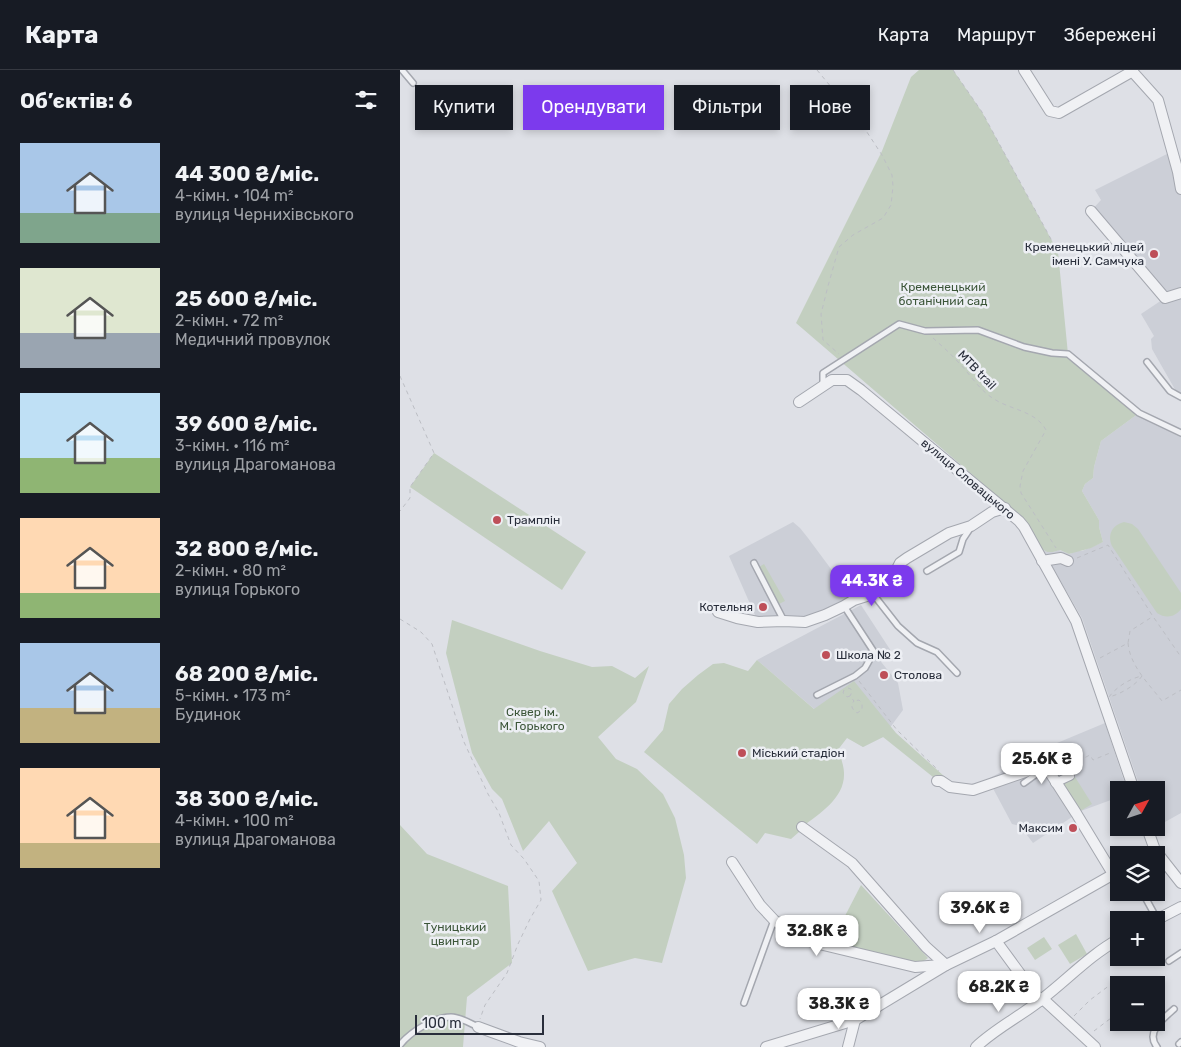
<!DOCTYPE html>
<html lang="uk">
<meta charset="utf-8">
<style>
body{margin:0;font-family:Rubik,sans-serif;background:#242831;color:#f1f3f6;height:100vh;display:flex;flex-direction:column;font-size:19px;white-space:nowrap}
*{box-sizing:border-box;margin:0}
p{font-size:16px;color:#9ea1a6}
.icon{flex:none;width:28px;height:28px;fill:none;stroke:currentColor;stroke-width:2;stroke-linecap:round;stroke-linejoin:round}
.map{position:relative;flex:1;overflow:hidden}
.panel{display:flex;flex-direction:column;background:#171b24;width:400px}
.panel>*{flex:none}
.top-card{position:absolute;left:15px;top:15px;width:475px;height:45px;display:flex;gap:10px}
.needle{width:32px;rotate:50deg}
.tools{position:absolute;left:710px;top:711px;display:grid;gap:10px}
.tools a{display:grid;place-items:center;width:55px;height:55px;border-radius:0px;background:#171b24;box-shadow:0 2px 8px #0003;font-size:25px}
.scale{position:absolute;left:15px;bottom:12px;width:129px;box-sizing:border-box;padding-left:5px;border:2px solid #292e3b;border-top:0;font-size:14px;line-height:18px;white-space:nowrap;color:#292e3b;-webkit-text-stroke:4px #edeff4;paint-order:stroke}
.price{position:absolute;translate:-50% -42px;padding:0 11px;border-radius:10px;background:#fff;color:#222;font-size:16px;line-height:32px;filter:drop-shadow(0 1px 2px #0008)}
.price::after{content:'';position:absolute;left:50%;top:30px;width:15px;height:11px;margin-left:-8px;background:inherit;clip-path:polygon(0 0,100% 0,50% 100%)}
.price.selected{background:#7c3aed;color:#fff}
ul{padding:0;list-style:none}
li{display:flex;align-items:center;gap:15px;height:125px;padding:0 20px}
li span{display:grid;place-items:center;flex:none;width:140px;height:100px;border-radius:0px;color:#555}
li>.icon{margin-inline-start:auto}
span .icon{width:60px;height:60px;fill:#fffc;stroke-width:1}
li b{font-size:21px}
h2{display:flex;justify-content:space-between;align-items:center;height:60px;padding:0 20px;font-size:21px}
.tag{padding:0 18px;border-radius:0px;background:#171b24;box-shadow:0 2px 8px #0003;font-size:18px;line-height:45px}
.tag.selected{background:#7c3aed;color:#fff}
header{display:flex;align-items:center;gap:30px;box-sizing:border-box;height:70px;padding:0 25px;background:#171b24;border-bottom:1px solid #363941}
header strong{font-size:24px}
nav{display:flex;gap:28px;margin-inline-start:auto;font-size:18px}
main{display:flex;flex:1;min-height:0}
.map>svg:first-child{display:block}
.built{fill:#cccfd7}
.green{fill:#c3cfc0}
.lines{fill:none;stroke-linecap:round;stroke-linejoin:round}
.service-casing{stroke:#a4a7af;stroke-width:8}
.pedestrian-casing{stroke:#a4a7af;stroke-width:10}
.minor-casing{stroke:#a4a7af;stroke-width:12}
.path{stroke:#bcbec4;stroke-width:1;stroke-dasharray:4 4;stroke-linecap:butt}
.service{stroke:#f0f1f4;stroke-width:5}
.pedestrian{stroke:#f0f1f4;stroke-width:8}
.minor{stroke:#f0f1f4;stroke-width:10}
.poi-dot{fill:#be4f59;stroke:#edeff4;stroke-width:2}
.labels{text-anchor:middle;stroke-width:5;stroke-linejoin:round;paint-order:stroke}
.poi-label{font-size:12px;fill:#292e3b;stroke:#edeff4;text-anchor:start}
.park-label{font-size:12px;fill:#3b5538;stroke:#edeff4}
.street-label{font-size:12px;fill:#292e3b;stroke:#edeff4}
</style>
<header>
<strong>Карта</strong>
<nav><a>Карта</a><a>Маршрут</a><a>Збережені</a></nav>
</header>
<main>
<section class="panel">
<h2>Об’єктів: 6<svg class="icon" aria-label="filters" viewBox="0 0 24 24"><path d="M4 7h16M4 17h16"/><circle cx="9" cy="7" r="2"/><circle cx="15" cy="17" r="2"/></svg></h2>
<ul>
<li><span style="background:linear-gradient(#a9c7e8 70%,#7fa58c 0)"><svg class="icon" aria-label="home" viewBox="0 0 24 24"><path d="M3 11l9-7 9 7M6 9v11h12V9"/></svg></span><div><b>44 300 ₴/міс.</b><p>4-кімн. · 104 m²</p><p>вулиця Чернихівського</p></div></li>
<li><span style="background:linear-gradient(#dfe7d0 65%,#9aa5b1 0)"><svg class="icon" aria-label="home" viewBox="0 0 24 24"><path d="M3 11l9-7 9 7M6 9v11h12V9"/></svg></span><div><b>25 600 ₴/міс.</b><p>2-кімн. · 72 m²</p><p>Медичний провулок</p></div></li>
<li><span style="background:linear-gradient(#bfe0f5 65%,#8fb573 0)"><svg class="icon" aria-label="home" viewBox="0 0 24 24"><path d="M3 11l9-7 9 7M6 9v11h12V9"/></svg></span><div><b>39 600 ₴/міс.</b><p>3-кімн. · 116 m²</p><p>вулиця Драгоманова</p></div></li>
<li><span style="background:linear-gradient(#ffd9b3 75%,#8fb573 0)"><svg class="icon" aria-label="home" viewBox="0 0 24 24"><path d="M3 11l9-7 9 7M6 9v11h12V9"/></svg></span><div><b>32 800 ₴/міс.</b><p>2-кімн. · 80 m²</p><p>вулиця Горького</p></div></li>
<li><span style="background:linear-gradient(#a9c7e8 65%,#c2b280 0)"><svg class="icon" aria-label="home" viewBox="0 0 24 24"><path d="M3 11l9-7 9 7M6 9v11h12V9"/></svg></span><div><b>68 200 ₴/міс.</b><p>5-кімн. · 173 m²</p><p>Будинок</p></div></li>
<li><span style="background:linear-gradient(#ffd9b3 75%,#c2b280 0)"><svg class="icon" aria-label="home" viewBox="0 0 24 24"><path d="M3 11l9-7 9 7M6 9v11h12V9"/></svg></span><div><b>38 300 ₴/міс.</b><p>4-кімн. · 100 m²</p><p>вулиця Драгоманова</p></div></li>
</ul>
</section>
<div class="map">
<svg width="781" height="977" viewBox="0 0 781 977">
<rect width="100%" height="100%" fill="#dee0e6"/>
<g class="built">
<path d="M773,81L781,119V330L752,279L751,269L754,266L741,244L765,228L691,141L701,130L695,120Z"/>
<path d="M739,343L781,363V743L756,757V720H741L682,548L642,479L647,482H653L659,480L670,484L676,481H682L703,472L699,457V450L682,421L685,414L693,408L694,397L701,371Z"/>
<path d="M393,452L400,458L408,468L454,530L425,545L358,552L329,486Z"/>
<path d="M461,535L491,581L478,588L498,613L503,640L483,667L463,677L448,668L357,590Z"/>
<path d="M705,653L727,720H719V727L681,741L633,773L620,756L612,754L588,709L645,678Z"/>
</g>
<g class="green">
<path d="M519,0H553L582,42L658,182L668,284L739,343L701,371L694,397L693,408L685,414L682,421L699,450V457L703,472L691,478L669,484L660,480L653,482H647L642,479L625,450L396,253L482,81L511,7Z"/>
<path d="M34,383L186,482L162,520L10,417Z"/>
<path d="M724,452L732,454L738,459L781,523V539C775,547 766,549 757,543L712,476C707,465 712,455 724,452Z"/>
<path d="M364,494L385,531L379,534L359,497Z"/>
<path d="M52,550L140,581L192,597L212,596L235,608L249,596L236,632L198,667L216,689L237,699L263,724L275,748L284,785L286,808L262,893L235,888L188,901L152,821L177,793L149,751L123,781L102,729L92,719L72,683L46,583Z"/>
<path d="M357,590L414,639L454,611L496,663L545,707L538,711L483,667L463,677L447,668L437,681L440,683C441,689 444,697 444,703C445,728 420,743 402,757L399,762L391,769L365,763L357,774L244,682L263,660L269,634L282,619L298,605L313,594L324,593L348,601Z"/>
<path d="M675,707L692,734L677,743L660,716Z"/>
<path d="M0,755L27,784L108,816L112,893L67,927L63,977H0Z"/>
<path d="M461,815L528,888L521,893L431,873Z"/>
<path d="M676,864L687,884L670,894L658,875Z"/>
<path d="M644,867L652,879L635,890L627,878Z"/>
</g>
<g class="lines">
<g class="service-casing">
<g id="service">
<path d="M2,0L13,13"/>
<path d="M747,292L770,321L781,327"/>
<path d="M423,316V303L499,254L525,261L578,260L624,277L652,283L668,284L739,343L781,363"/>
<path d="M354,493L384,551"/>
<path d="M527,501L559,482L563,469L571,457"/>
<path d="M473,524L498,556L517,573L537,582L557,603"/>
<path d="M417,625L455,606L465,598L474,582L444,536"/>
<path d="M624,713L635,705L640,700"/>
<path d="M754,822L745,827L757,849"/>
<path d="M769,891L781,883"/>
<path d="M344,933L374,850"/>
<path d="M779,974L781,972"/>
<path d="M0,975C10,962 34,947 51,947C60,947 70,953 78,957"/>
<path d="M757,977C745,962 763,949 774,939"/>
</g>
</g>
<g class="pedestrian-casing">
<path id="pedestrian" d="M655,713L670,706"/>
</g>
<g class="minor-casing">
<g id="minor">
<path d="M624,0L650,41L659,43L733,1"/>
<path d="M731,0L758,30L778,102L781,119"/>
<path d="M691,141L765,228L781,223"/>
<path d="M399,332L432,310H447L461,320L619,451L624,457L676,551L734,720"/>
<path d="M642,491L661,488L668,491"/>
<path d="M318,542L337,548L358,552L384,551L405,552L425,545L444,536L454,530L473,524L496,501L500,493L507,488L549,463L571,456L592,442L605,438"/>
<path d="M537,711H541L550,717L573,720L628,701L641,698L649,701L676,743L713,804"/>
<path d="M402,757L452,793L526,877L546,895"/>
<path d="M747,758L755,780L781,813"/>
<path d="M332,792L360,835L374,850L393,864L415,873L515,897L542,895"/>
<path d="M756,850L781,837"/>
<path d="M596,871L640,931"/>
<path d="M643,929L695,977"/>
<path d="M78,957L119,972L140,977"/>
<path d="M366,977L455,950L546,895L596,871L719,801"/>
<path d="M448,977L455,950"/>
<path d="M576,977C596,958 621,946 642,929C668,909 690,885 719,869"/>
</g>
</g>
<g class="path">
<path d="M417,0L461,53L482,85L492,105L493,116L491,135L483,148L453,165L439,177L428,216L421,244L423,270L439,284"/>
<path d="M553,0L582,42L658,182"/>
<path d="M533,268C542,276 551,284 559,293C570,304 579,320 594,329C611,340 636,341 646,360L623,401L620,416L621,423L656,478"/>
<path d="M0,306L34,383L10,417V428L0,441"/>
<path d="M677,488L708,475L752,545L781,587"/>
<path d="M0,549L21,562L32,574L64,672L88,724L99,743L111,775L124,789L139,811L141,830L130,849L118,874L107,903L85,935L80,949"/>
<path d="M728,573C730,596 749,614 762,631L781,620"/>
<path d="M700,588L728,573L730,561L752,547"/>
<path d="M742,606C736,615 721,624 709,627C716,617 731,608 742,606Z"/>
<path d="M459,611L497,660L539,701"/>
<path d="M448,618L451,619L452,622L450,626"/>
<path d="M444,620L443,623L447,627L450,626L454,631C450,636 452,639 457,643L462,640V633L459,630L454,631"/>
<path d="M667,699L666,697L690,685L693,690L710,683"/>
<path d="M674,946L690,930L710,915"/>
<path d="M694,961L719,942"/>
</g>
<use href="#service" class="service"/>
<use href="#pedestrian" class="pedestrian"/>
<use href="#minor" class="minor"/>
</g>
<g class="poi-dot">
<circle cx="754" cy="184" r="5"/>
<circle cx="97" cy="450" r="5"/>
<circle cx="363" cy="537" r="5"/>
<circle cx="426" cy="585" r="5"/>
<circle cx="484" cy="605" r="5"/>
<circle cx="342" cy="683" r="5"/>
<circle cx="673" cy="758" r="5"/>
</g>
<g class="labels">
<g class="poi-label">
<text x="744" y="181" text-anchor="end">Кременецький ліцей<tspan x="744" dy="14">імені У. Самчука</tspan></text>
<text x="107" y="454">Трамплін</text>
<text x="353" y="541" text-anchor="end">Котельня</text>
<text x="436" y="589">Школа № 2</text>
<text x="494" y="609">Столова</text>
<text x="352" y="687">Міський стадіон</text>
<text x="663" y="762" text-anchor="end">Максим</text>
</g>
<g class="park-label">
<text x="543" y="221">Кременецький<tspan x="543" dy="14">ботанічний сад</tspan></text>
<text x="132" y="646">Сквер ім.<tspan x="132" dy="14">М. Горького</tspan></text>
<text x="55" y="861">Туницький<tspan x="55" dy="14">цвинтар</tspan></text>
</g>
<g class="street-label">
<text transform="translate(577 300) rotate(46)" y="4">MTB trail</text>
<text transform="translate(568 409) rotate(40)" y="4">вулиця Словацького</text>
</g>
</g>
</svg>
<div class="tools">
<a><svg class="needle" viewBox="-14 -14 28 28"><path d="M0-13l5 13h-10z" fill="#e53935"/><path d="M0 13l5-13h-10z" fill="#9ea1a6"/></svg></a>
<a><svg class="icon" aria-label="layers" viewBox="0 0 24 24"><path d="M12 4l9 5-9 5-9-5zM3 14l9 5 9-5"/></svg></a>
<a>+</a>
<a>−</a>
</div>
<div class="scale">100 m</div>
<b class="price selected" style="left:472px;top:537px">44.3K ₴</b>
<b class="price" style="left:642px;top:715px">25.6K ₴</b>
<b class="price" style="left:580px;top:864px">39.6K ₴</b>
<b class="price" style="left:417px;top:887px">32.8K ₴</b>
<b class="price" style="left:599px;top:943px">68.2K ₴</b>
<b class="price" style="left:439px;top:960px">38.3K ₴</b>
<div class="top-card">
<a class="tag">Купити</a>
<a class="tag selected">Орендувати</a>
<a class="tag">Фільтри</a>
<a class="tag">Нове</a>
</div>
</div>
</main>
